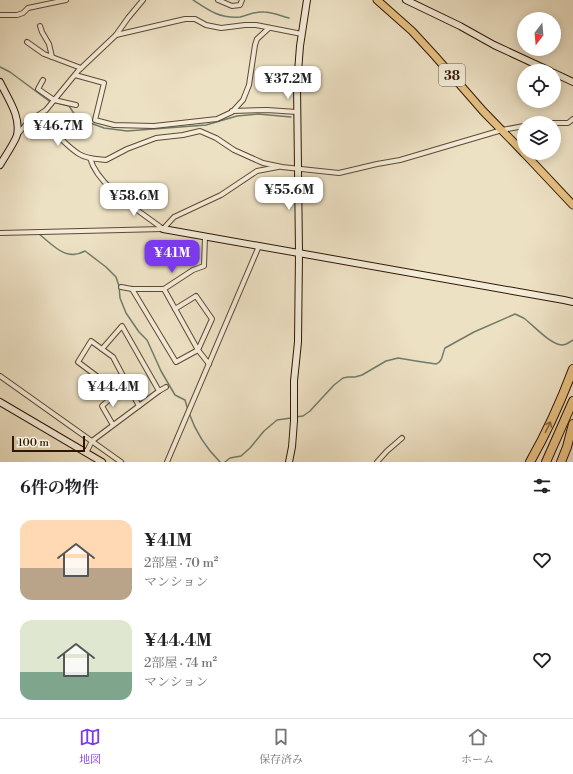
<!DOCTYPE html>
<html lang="ja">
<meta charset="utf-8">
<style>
body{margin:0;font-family:"Libre Bodoni","Noto Serif JP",serif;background:#f2f2f2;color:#202124;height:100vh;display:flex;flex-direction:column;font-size:15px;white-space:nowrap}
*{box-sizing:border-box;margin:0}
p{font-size:13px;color:#757577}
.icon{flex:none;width:22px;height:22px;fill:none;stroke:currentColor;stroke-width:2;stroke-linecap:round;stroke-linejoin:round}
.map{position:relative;height:462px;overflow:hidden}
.side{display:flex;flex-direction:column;background:#fff;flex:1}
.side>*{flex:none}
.needle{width:26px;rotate:196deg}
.controls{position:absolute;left:517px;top:12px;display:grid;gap:8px}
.controls a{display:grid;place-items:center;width:44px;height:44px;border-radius:50%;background:#fff;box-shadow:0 2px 10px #0003;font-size:20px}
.scale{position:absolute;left:12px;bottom:10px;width:73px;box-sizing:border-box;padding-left:4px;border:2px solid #301601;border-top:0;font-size:11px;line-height:14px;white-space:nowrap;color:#301601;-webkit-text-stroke:3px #f3ecd9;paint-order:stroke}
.price{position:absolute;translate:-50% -34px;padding:0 9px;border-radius:8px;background:#fff;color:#222;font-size:13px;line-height:26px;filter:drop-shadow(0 1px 2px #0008)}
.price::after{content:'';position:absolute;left:50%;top:24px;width:12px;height:9px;margin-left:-6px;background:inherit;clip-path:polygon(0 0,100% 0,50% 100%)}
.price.active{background:#7c3aed;color:#fff}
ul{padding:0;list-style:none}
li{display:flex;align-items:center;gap:12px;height:100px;padding:0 20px}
li span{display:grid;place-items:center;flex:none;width:112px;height:80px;border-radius:12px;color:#555}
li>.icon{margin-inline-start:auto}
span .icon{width:48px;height:48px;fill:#fffc;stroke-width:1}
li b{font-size:17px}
h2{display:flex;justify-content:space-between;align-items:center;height:48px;padding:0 20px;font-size:17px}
.dock{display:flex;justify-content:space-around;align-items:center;height:56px;border-top:1px solid #e0e0e0;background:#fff;font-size:11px;color:#757577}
.dock a{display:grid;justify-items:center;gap:2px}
.dock .active{color:#7c3aed}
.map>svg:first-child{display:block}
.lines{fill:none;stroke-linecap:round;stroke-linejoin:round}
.stream{stroke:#707b6a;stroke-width:1.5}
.street-casing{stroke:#5f4932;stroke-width:6}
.secondary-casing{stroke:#301601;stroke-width:8}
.primary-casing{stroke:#301601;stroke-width:9}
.highway-casing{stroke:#301601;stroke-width:10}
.street{stroke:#f3ecd9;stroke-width:4}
.secondary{stroke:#f3ecd9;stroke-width:6}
.primary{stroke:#e6c082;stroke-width:7}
.highway{stroke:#e6c082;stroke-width:8}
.oneway{stroke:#8b6b42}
.labels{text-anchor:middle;stroke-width:4;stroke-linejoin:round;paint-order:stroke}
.shield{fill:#f3ecd9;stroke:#6a5642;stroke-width:1}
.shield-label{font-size:13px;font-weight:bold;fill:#301601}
</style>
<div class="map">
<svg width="573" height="462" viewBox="0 0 573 462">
<rect width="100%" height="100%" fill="#ede1c4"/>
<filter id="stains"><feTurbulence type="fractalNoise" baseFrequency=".005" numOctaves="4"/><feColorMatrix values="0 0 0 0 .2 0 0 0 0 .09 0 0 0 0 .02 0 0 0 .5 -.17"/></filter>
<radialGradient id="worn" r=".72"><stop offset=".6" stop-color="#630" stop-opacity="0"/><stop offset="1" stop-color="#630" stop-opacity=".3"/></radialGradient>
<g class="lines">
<g class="stream">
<path d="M193,0C208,10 220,19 240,17C248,15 256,11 264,12C272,12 281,16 289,18"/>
<path d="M0,67L10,72L49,101L69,106L77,118L104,128L127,131L206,125L237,116L258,114L291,117"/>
<path d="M39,234C53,245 66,262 85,251L106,267L116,277L119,286L120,298L126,313L139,332L147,340L161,371L175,395L185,400L188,410"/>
<path d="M189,413C196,433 205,447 220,462"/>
<path d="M295,417L303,416L310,411L334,385L343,378L348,377H355L362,375L386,361L398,358L416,361L436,364C443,362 442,354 445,348L474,332L515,314C517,315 522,317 525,319C534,326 550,344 562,345C566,345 570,342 573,340"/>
<path d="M225,462L230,458L241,456L250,448L264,431L277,420L291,418"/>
</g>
<g class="street-casing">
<g id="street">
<path d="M218,0L232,6L240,5L242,0"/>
<path d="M0,15H17L23,13L28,8L66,0"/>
<path d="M40,26L42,32L49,44L52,57"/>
<path d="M116,35L185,19H195L206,25L221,28L245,25H256L302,34"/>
<path d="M27,42L44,54L81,68"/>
<path d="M75,75L104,83L95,120L114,125L154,126L217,119L232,112L243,100L249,85L255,45L257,39L269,28"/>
<path d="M43,80L38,89L54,100L76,105"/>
<path d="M232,111L267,110L297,112"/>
<path d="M35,118C40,123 47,127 52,131C61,138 69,148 79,154C87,159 97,159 106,160L127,149L156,138L183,135L200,131L216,138L234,150L263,163L282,167L339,173L377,164L400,160L502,130L524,126"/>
<path d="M545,123H568L573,119"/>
<path d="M18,134L28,122L46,110L78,71L116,35L128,18L143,0"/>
<path d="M90,158C98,187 140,211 163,229"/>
<path d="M0,233L163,229L174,217L221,195L257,171L278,167"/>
<path d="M121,287L132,289H164L193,270L204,266L205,237"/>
<path d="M132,289L176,362L198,350L212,319L196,296L175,309"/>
<path d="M164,289L198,350L209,364"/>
<path d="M0,376L121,462"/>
<path d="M159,391L166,387"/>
<path d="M118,392L78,362L91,341L113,357L139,406"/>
<path d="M113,425L102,406L118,392L127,385"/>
<path d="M86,453L92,441L159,391L122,326L102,349"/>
<path d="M167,462L259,246"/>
<path d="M377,462L387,451L402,438"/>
</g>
</g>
<g class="secondary-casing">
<g id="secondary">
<path d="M406,0L460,26L494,45L550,71"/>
<path d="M554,73L573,82"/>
<path d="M0,82C8,99 21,116 17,135C15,142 4,158 0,165"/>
<path d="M163,229L564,300L573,302"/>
<path d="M0,402L102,462"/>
<path d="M289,462L292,447L294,421V381L298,342L299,253L297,85L300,46L307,0"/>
</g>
</g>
<g class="primary-casing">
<g id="primary">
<path d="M377,0L412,31L435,56L483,111L524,153"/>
<path d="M524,153L573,205"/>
</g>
</g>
<g class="highway-casing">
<g id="highway">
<path d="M530,462C547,432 561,401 573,369"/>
<path d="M546,462L573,401"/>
<path d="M561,462L567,447L573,424"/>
</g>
</g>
<use href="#street" class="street"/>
<use href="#secondary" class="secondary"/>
<use href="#primary" class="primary"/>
<use href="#highway" class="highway"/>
</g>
<defs><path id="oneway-shaft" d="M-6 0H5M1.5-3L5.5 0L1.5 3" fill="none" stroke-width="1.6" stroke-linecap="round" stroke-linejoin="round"/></defs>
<use class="oneway" href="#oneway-shaft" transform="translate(548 427) rotate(-64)"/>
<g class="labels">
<rect class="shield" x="439" y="64" width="26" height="22" rx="3"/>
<g class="shield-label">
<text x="452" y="80">38</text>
</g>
</g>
<rect width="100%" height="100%" filter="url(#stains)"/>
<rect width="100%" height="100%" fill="url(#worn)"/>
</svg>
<div class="controls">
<a><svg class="needle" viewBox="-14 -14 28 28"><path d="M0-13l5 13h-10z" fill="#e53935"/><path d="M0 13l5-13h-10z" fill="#757577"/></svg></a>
<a><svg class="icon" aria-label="locate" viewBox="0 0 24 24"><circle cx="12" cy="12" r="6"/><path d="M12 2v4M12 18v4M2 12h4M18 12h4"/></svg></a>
<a><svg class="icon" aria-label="layers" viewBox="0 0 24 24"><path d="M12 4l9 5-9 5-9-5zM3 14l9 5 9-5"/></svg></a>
</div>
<div class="scale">100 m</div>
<b class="price" style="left:288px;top:100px">¥37.2M</b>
<b class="price" style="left:58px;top:147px">¥46.7M</b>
<b class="price" style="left:289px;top:211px">¥55.6M</b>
<b class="price" style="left:134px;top:217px">¥58.6M</b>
<b class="price active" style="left:172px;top:274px">¥41M</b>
<b class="price" style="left:113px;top:408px">¥44.4M</b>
</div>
<section class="side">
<h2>6件の物件<svg class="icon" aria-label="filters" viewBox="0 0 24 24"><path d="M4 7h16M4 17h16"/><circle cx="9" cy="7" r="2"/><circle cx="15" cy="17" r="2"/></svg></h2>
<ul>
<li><span style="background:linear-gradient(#ffd9b3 60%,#b9a48a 0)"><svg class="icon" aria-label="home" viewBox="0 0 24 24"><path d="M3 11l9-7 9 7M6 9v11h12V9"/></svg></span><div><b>¥41M</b><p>2部屋 · 70 m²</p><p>マンション</p></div><svg class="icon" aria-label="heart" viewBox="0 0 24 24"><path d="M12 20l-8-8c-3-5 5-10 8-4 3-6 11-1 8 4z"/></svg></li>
<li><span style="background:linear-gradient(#dfe7d0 65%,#7fa58c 0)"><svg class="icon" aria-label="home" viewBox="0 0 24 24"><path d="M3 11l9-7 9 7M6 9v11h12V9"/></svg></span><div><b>¥44.4M</b><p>2部屋 · 74 m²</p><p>マンション</p></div><svg class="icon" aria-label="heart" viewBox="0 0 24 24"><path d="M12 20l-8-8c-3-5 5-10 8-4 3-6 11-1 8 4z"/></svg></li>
</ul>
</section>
<nav class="dock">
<a class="active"><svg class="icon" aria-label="map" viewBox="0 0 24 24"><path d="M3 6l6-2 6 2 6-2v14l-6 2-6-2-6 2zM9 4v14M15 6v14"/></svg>地図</a>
<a><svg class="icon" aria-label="saved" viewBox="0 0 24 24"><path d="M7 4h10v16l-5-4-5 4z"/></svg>保存済み</a>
<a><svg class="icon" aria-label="home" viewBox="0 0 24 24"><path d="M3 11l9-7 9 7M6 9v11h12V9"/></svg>ホーム</a>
</nav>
